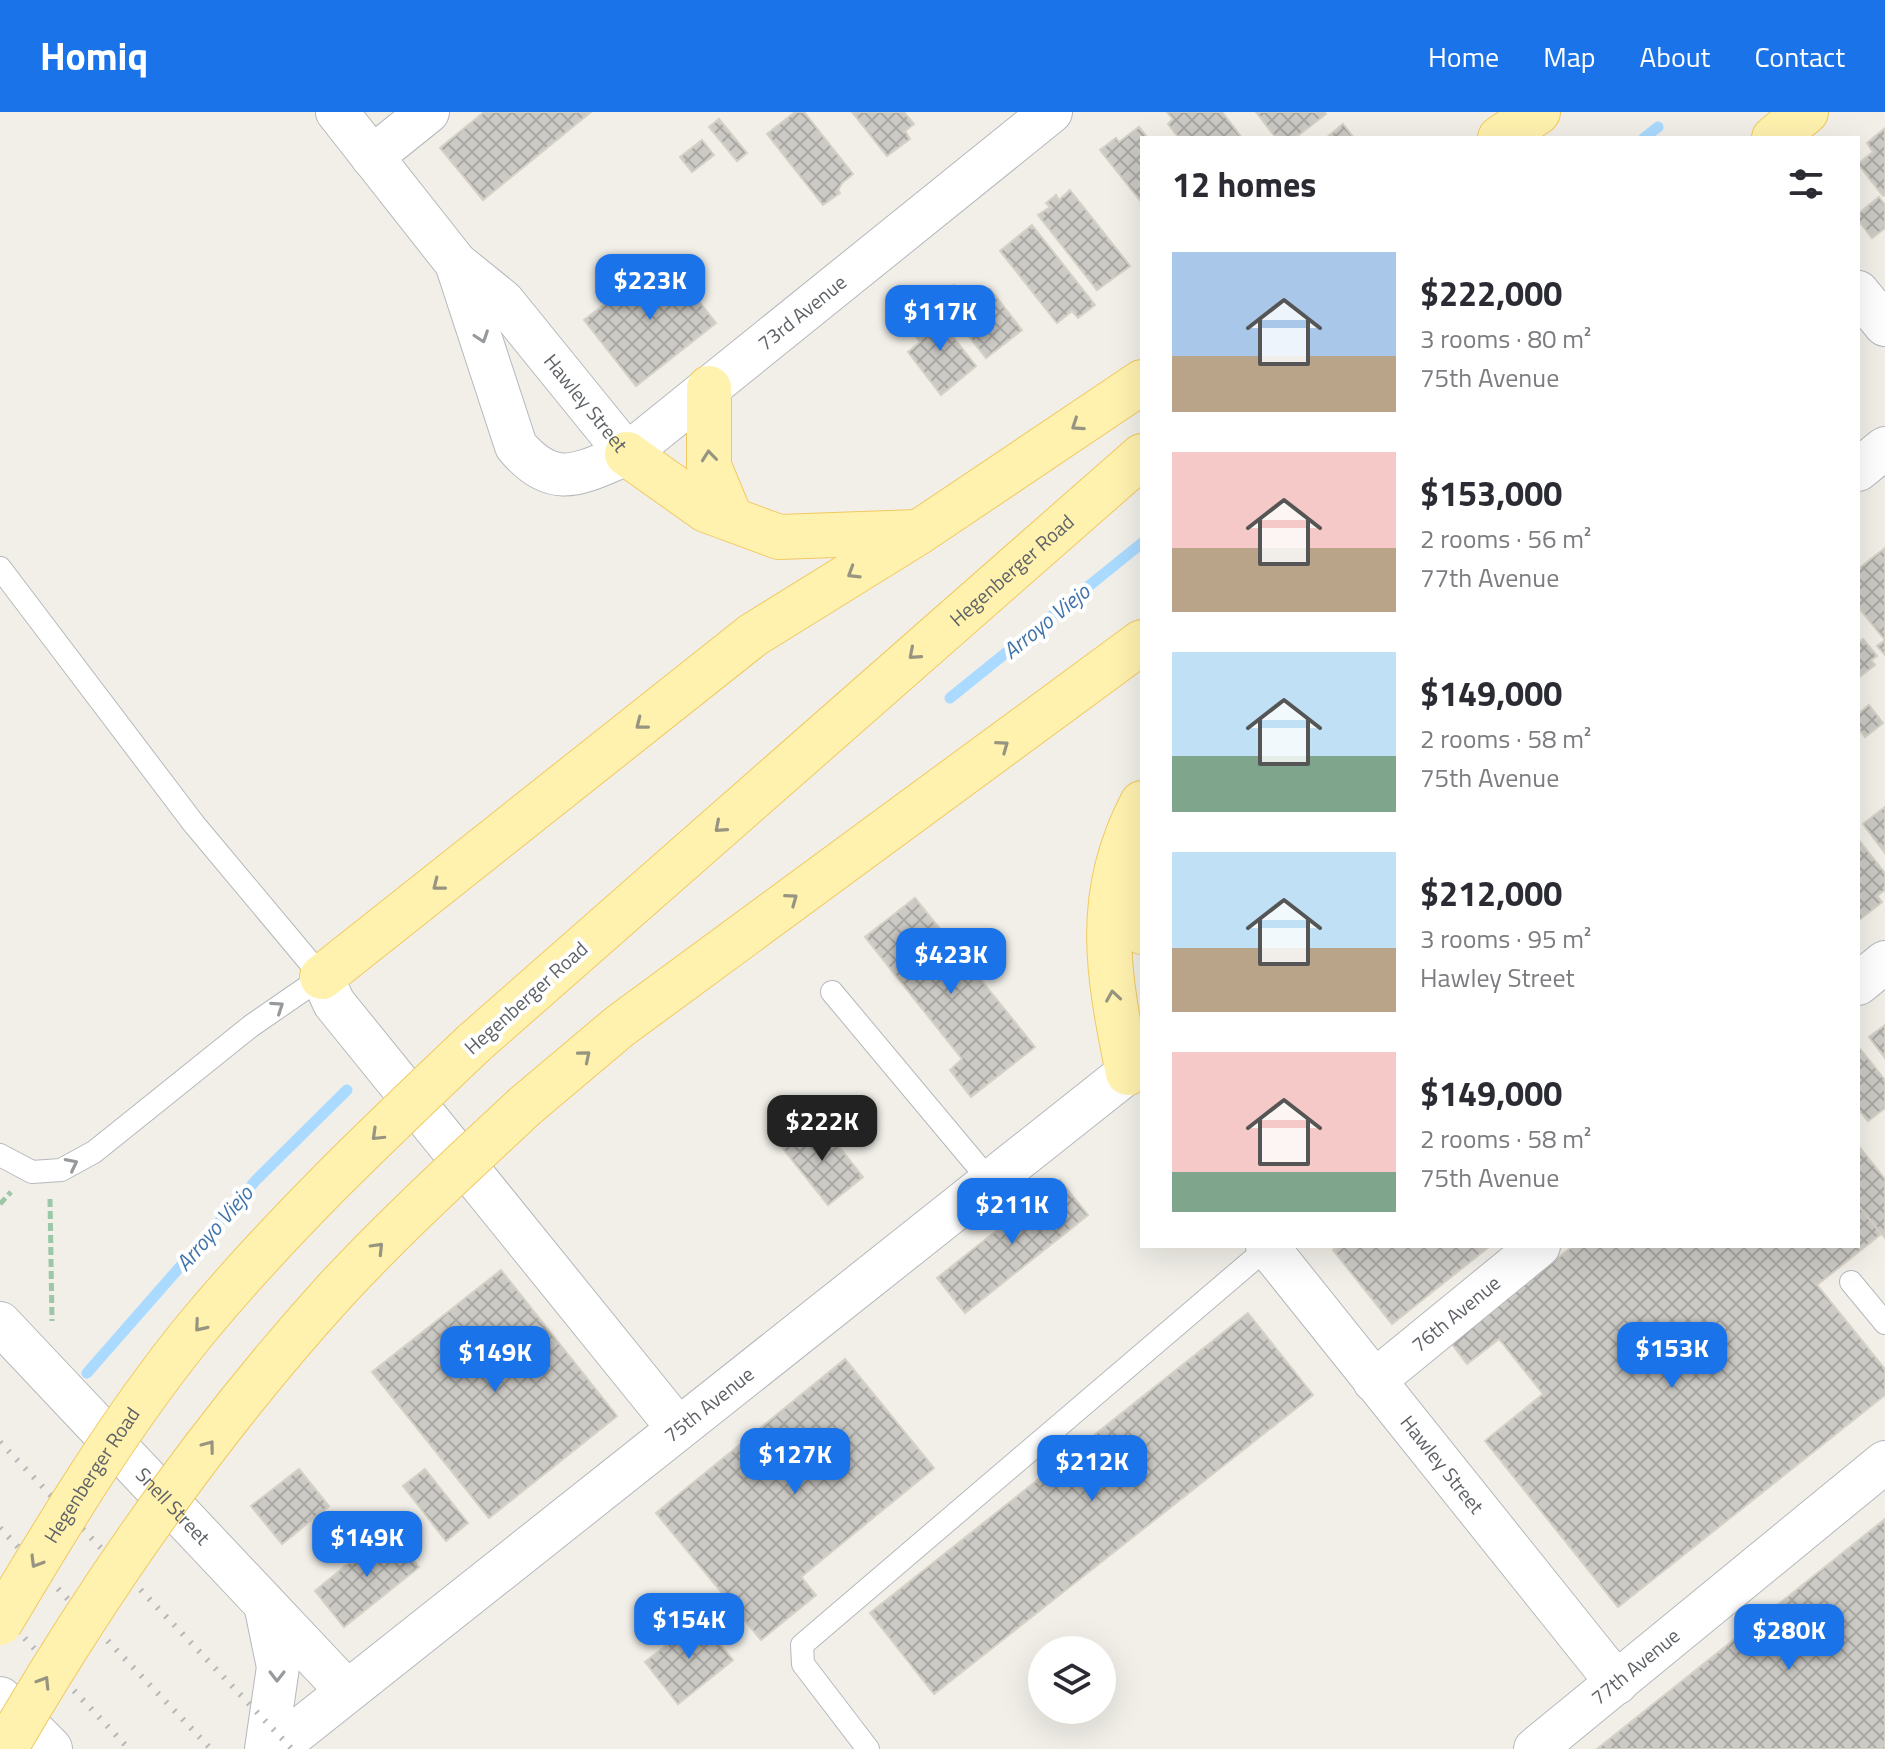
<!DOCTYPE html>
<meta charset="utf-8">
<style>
body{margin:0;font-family:"Titillium Web",sans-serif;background:#f7f7f7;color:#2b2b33;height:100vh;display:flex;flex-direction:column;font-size:30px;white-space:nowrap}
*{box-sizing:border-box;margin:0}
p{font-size:26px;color:#7c7c81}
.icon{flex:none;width:44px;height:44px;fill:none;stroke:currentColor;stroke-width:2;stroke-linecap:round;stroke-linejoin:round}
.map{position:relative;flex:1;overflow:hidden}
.side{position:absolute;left:1140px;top:24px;width:720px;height:1112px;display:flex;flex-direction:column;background:#fff;border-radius:0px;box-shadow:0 8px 32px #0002}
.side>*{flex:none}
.tools{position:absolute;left:1028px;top:1524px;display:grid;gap:16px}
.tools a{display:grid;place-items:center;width:88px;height:88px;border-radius:50%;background:#fff;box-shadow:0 8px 32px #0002;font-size:40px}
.price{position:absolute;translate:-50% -68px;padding:0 18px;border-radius:16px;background:#1a73e8;color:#fff;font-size:26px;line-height:52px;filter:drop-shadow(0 2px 4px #0008)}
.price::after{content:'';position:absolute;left:50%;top:48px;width:24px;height:18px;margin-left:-12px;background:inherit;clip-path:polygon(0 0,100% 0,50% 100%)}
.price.active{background:#222;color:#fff}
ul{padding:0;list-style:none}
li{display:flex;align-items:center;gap:24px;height:200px;padding:0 32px}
li span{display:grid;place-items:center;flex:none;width:224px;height:160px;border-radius:0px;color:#555}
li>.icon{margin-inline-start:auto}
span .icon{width:96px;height:96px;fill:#fffc;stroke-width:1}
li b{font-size:34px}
h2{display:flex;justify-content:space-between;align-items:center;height:96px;padding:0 32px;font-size:34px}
header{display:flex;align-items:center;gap:48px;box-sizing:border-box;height:112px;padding:0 40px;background:#1a73e8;color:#fff}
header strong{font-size:38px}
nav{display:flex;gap:44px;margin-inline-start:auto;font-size:28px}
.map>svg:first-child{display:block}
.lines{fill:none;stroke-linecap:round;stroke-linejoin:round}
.stream{stroke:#aadaff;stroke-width:11}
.building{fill:url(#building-cross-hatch);stroke:#d6d1c6;stroke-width:2}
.lane-casing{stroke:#b5b8bc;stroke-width:24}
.street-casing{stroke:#b5b8bc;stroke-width:44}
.secondary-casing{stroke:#b6babf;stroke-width:46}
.primary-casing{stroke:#f2c960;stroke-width:46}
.path{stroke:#9cc7a9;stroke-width:5;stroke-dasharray:8 4;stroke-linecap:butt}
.lane{stroke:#fff;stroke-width:22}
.street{stroke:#fff;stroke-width:42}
.secondary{stroke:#fff;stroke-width:44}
.primary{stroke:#fff2af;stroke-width:44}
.rail{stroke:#b6b7b8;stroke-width:6;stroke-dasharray:2 10;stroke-linecap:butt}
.primary-bridge-casing{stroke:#f2c960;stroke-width:46;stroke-linecap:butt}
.primary-bridge{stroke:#fff2af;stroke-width:44}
.oneway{stroke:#979a9d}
.oneway2{stroke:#979581}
.labels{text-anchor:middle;stroke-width:8;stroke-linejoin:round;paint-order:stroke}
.street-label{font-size:20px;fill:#5f6368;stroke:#fff}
.water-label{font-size:22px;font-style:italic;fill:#4174aa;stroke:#fff}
</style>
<header>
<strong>Homiq</strong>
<nav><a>Home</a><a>Map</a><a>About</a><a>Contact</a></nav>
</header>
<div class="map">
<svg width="1885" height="1637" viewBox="0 0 1885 1637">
<defs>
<pattern id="building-cross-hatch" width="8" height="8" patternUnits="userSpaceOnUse" patternTransform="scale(2)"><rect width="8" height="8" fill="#cccac5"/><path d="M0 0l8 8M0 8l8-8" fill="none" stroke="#a9a8a4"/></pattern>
</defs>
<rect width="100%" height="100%" fill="#f1efe8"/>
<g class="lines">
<g class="stream">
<path d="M1644,26L1658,15"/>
<path d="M950,586L1142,431"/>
<path d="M87,1261L257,1067L347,978"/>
</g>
</g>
<g class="building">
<path d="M484,0H591L483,88L440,36Z"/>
<path d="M795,0H804L853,62L842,71L838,78L840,81L823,93L767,22Z"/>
<path d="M852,0H904L914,12L905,19L910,27L887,44Z"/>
<path d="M1167,0H1222L1242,26H1179L1168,12L1173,7Z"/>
<path d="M1256,0H1324L1326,2L1295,26H1276Z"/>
<path d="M719,7L747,41L737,49L709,15Z"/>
<path d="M1343,12L1354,26H1326Z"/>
<path d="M1139,15L1148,26H1142V91L1100,38L1116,26L1119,30Z"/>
<path d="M1885,16V83L1883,84L1858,52L1873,40L1867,31Z"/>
<path d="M702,28L714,43L692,60L680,45Z"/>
<path d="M1070,78L1130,154L1097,178L1038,103L1050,95L1046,91L1056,83L1059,88Z"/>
<path d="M1879,85L1885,93V116L1872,126L1858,108V102Z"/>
<path d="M1032,113L1095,193L1078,206L1072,199L1057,211L1000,139Z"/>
<path d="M665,146L716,211L636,274L584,208Z"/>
<path d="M954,173L965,187L974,181L978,187L990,177L1022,218L986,246L938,185Z"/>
<path d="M929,194L976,254L941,283L908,240L920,230L916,225L924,219L914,206Z"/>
<path d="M1885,436V543L1877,534L1885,528L1858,495V457Z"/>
<path d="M1863,527L1877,544L1871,548L1875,553L1858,566V530Z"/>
<path d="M1869,593L1883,611L1865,625L1858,616V602Z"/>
<path d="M1885,695V741L1863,712Z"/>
<path d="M1858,727L1885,761V778L1877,784L1882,790L1858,809Z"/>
<path d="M915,786L1035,935L971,985L950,958L962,947L865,825Z"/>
<path d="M1885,913V946L1869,925Z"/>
<path d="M1858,934L1885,968V996L1868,1009L1858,997Z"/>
<path d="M813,1013L819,1020L824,1016L863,1065L828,1093L780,1033L804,1015L806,1019Z"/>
<path d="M1858,1033L1885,1067V1126L1858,1093Z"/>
<path d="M1060,1068L1088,1103L965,1201L937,1166Z"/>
<path d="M1858,1093L1881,1122L1817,1173L1885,1257V1283L1618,1495L1485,1329L1543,1282L1499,1227L1467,1252L1451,1231L1573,1134H1858Z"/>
<path d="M1338,1134H1490L1392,1212L1333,1138Z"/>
<path d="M501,1158L617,1304L489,1406L372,1260Z"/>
<path d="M1248,1201L1313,1283L934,1582L870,1501Z"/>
<path d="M845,1247L934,1356L801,1465L816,1483L761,1528L656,1401Z"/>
<path d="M299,1357L329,1394L282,1432L251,1394Z"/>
<path d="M425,1357L468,1411L446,1429L403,1374Z"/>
<path d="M1885,1407V1637H1597Z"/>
<path d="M389,1418L419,1455L344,1515L315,1479Z"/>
<path d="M700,1507L733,1548L678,1592L645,1550Z"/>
</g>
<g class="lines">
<g class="lane-casing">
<g id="lane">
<path d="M0,456L194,712L322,865L251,914L94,1040L61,1058L32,1060L0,1043"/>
<path d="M832,880L990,1069"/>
<path d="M1851,1170L1885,1211"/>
<path d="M868,1637L803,1552L802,1533L1268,1135"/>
</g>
</g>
<g class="street-casing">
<g id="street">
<path id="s1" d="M337,0L456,151L503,189L627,342"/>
<path d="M372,45L428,0"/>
<path id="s2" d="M456,151L516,334C554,379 579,362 627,342L1051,0"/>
<path d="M1858,180L1885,213"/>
<path d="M1858,358L1885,336"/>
<path d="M322,865L334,891L677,1315"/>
<path d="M1858,872L1885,850"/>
<path id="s3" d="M1267,1134L1617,1571"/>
<path id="s4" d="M0,1211L346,1578"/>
<path id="s5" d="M1374,1269L1539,1134"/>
<path d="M265,1492L278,1555L266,1637"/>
<path id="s6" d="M275,1637L1142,949"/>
<path id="s7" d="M1535,1637L1885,1350"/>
</g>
</g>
<g class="secondary-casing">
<path id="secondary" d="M0,1587L50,1637"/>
</g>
<g class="primary-casing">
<g id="primary">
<path d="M1500,26L1538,0"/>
<path d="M1774,26L1806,0"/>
<path d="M709,276V354L731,407"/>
<path d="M627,342L706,398L779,425L917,420"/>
<path d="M1130,743L1142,820"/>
<path d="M322,865L753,523L919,420L1142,270"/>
<path id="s8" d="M474,931L1142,344"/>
<path d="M1128,961C1108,862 1093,784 1142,691"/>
<path d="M525,994L620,914L1142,530"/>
</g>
</g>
<g class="path">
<path d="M50,1087L52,1209"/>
<path d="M0,1092L11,1080"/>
</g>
<use href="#lane" class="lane"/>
<use href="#street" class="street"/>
<use href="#secondary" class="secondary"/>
<use href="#primary" class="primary"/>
<g class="rail">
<path d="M0,1330L292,1637"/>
<path d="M0,1416L211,1637"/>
<path d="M0,1500L129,1637"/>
</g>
<g class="primary-bridge-casing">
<g id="primary-bridge">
<path id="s9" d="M0,1511C60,1410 121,1309 195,1218C280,1115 377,1023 474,931"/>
<path d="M5,1637C99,1475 208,1319 334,1180C394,1115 460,1055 525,994"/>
</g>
</g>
<use href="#primary-bridge" class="primary-bridge"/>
</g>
<defs><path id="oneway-chevron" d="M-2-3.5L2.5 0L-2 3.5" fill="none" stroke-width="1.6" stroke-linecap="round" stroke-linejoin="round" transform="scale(2)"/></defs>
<g class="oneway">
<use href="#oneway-chevron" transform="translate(482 225) rotate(71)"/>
<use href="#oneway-chevron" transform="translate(278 895) rotate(-34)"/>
<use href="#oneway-chevron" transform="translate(72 1052) rotate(-27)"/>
<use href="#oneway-chevron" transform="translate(277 1564) rotate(90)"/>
</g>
<g class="oneway2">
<use href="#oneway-chevron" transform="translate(1077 313) rotate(146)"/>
<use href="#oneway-chevron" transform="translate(709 344) rotate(-96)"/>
<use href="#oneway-chevron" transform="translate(853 461) rotate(148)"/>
<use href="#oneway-chevron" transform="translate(914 542) rotate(139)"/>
<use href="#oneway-chevron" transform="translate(641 612) rotate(142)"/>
<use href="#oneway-chevron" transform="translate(1003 634) rotate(-36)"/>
<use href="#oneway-chevron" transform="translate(720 715) rotate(139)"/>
<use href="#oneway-chevron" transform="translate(438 773) rotate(142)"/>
<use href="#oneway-chevron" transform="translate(792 787) rotate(-36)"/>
<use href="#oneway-chevron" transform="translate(1113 884) rotate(-99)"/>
<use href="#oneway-chevron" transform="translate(585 944) rotate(-40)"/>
<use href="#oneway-chevron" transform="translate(377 1023) rotate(136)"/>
<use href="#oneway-chevron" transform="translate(378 1136) rotate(-46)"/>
<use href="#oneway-chevron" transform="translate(200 1214) rotate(130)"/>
<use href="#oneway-chevron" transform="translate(209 1334) rotate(-53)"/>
<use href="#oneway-chevron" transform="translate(36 1450) rotate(121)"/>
<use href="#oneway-chevron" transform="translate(44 1570) rotate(-58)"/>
</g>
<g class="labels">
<g class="street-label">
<text dy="7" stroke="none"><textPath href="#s2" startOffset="542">73rd Avenue</textPath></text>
<text dy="7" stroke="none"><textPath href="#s1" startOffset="384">Hawley Street</textPath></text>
<text dy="7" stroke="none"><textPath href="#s8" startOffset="716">Hegenberger Road</textPath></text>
<text transform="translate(526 886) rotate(-42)" y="7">Hegenberger Road</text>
<text dy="7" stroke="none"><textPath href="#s5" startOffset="106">76th Avenue</textPath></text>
<text dy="7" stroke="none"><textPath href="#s6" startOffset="554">75th Avenue</textPath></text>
<text dy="7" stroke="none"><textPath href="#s3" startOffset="280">Hawley Street</textPath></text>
<text dy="7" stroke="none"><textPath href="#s9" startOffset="174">Hegenberger Road</textPath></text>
<text dy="7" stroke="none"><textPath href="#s4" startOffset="252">Snell Street</textPath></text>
<text dy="7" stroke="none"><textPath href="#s7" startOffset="130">77th Avenue</textPath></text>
</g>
<g class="water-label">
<text transform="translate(1046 509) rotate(-39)" y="8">Arroyo Viejo</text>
<text transform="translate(214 1116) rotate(-49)" y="8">Arroyo Viejo</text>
</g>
</g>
</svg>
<div class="tools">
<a><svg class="icon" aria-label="layers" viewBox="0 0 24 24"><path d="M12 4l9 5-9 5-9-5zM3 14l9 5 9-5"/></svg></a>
</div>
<b class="price" style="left:650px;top:210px">$223K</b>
<b class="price" style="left:940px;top:241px">$117K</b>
<b class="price" style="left:951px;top:884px">$423K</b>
<b class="price active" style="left:822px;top:1051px">$222K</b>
<b class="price" style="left:1012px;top:1134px">$211K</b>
<b class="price" style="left:1672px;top:1278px">$153K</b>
<b class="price" style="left:495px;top:1282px">$149K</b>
<b class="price" style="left:795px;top:1384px">$127K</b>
<b class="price" style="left:1092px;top:1391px">$212K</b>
<b class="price" style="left:367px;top:1467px">$149K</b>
<b class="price" style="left:689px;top:1549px">$154K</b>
<b class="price" style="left:1789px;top:1560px">$280K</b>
<section class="side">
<h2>12 homes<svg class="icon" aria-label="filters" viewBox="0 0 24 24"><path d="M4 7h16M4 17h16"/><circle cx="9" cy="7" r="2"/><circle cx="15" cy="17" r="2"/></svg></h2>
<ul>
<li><span style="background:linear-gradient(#a9c7e8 65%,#b9a48a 0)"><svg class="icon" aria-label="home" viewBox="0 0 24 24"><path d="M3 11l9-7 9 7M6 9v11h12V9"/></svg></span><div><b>$222,000</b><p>3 rooms · 80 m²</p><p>75th Avenue</p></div></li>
<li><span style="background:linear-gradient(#f6c9c9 60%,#b9a48a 0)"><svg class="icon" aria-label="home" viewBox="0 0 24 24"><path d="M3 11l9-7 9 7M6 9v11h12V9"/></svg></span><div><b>$153,000</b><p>2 rooms · 56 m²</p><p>77th Avenue</p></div></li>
<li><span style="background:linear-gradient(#bfe0f5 65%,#7fa58c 0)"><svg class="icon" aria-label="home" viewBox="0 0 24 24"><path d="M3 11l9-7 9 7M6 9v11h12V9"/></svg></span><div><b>$149,000</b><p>2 rooms · 58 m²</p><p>75th Avenue</p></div></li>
<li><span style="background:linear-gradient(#bfe0f5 60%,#b9a48a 0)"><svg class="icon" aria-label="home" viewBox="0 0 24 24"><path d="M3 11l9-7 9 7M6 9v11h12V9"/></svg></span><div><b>$212,000</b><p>3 rooms · 95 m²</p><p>Hawley Street</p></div></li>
<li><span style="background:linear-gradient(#f6c9c9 75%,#7fa58c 0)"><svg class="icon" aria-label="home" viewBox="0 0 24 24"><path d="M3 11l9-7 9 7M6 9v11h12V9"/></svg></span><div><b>$149,000</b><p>2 rooms · 58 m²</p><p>75th Avenue</p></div></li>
</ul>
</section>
</div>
